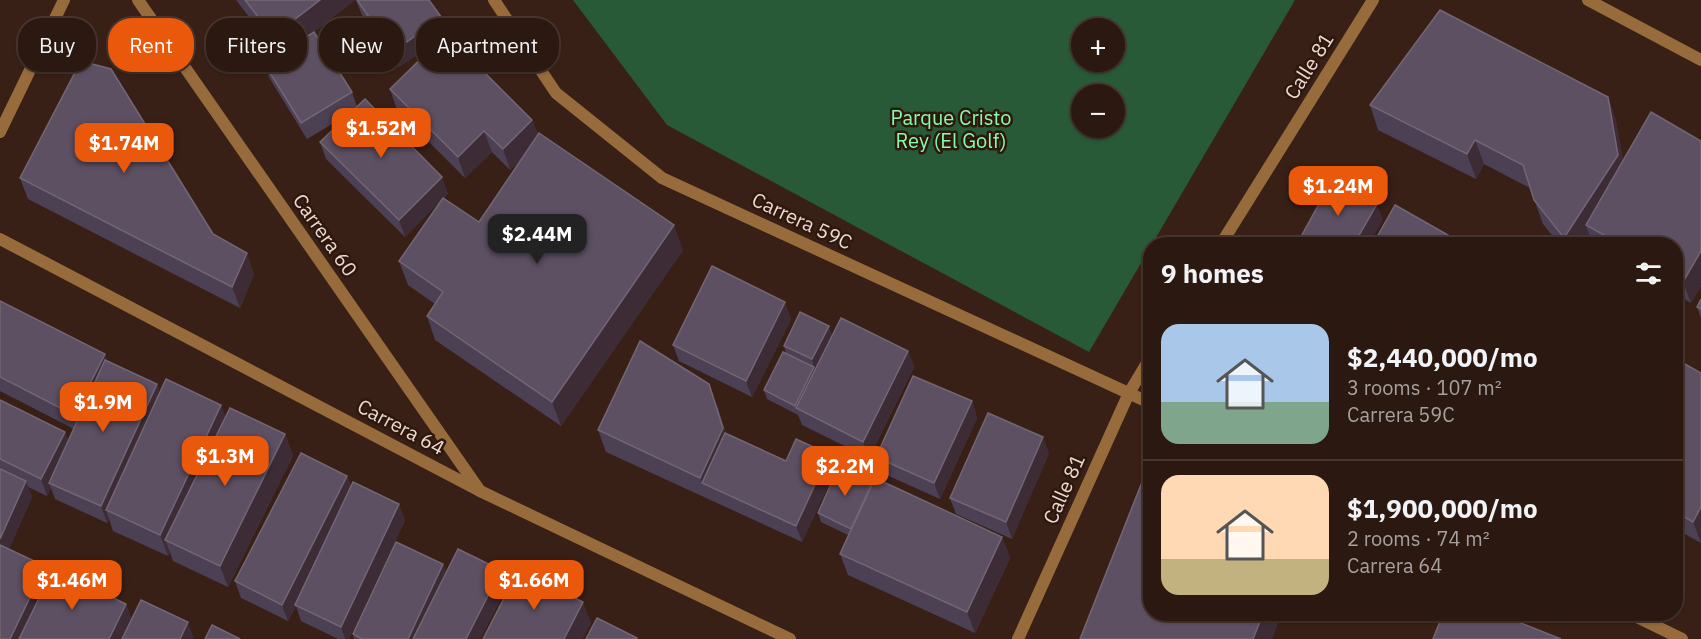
<!DOCTYPE html>
<meta charset="utf-8">
<style>
body{margin:0;font-family:"IBM Plex Sans",sans-serif;background:#37251e;color:#f1f3f6;height:100vh;display:flex;flex-direction:column;font-size:22px;white-space:nowrap}
*{box-sizing:border-box;margin:0}
p{font-size:20px;color:#a6a09f}
.icon{flex:none;width:33px;height:33px;fill:none;stroke:currentColor;stroke-width:2;stroke-linecap:round;stroke-linejoin:round}
.map{position:relative;flex:1;overflow:hidden}
.side{position:absolute;left:1143px;top:237px;width:540px;height:384px;display:flex;flex-direction:column;background:#2b1810;border-radius:24px;box-shadow:0 2px 4px #0004,0 0 0 2px #473730}
.side>*{flex:none}
.hud{position:absolute;left:18px;top:18px;width:570px;height:54px;display:flex;gap:12px}
.tools{position:absolute;left:1071px;top:18px;display:grid;gap:12px}
.tools a{display:grid;place-items:center;width:54px;height:54px;border-radius:50%;background:#2b1810;box-shadow:0 2px 4px #0004,0 0 0 2px #473730;font-size:30px}
.price{position:absolute;translate:-50% -51px;padding:0 14px;border-radius:12px;background:#ea580c;color:#fff;font-size:20px;line-height:39px;filter:drop-shadow(0 2px 3px #0008)}
.price::after{content:'';position:absolute;left:50%;top:36px;width:18px;height:14px;margin-left:-9px;background:inherit;clip-path:polygon(0 0,100% 0,50% 100%)}
.price.current{background:#222;color:#fff}
ul{padding:0;list-style:none}
li{display:flex;align-items:center;gap:18px;height:150px;padding:0 18px}
li+li{border-top:2px solid #473730}
li span{display:grid;place-items:center;flex:none;width:168px;height:120px;border-radius:18px;color:#555}
li>.icon{margin-inline-start:auto}
span .icon{width:72px;height:72px;fill:#fffc;stroke-width:1}
li b{font-size:26px}
h2{display:flex;justify-content:space-between;align-items:center;height:72px;padding:0 18px;font-size:26px}
.tag{padding:0 21px;border-radius:24px;background:#2b1810;box-shadow:0 2px 4px #0004,0 0 0 2px #473730;font-size:21px;line-height:54px}
.tag.current{background:#ea580c;color:#fff}
.map>svg:first-child{display:block}
.green{fill:#285a37;fill-rule:evenodd}
.lines{fill:none;stroke-linecap:round;stroke-linejoin:round}
.minor{stroke:#976b3b;stroke-width:12}
.tertiary{stroke:#976b3b;stroke-width:12}
.wall{fill:#4c4055}
.shaded-wall{fill:#3d2c36}
.building{fill:#5d5063;stroke:#736674;stroke-width:1.5}
.labels{text-anchor:middle;stroke-width:5;stroke-linejoin:round;paint-order:stroke}
.street-label{font-size:20px;fill:#ebd9d2;stroke:#2e170c}
.park-label{font-size:20px;fill:#85fda8;stroke:#2e170c}
</style>
<div class="map">
<svg width="1701" height="639" viewBox="0 0 1701 639">
<rect width="100%" height="100%" fill="#392016"/>
<path class="green" d="M573,0H1295L1089,352L667,125ZM1114,28V62H1082V28ZM1082,94H1114V128H1082Z"/>
<g class="lines">
<g class="minor">
<path d="M0,239L480,491"/>
<path d="M1221,244L1373,0"/>
<path d="M1018,639L1129,393L1150,358"/>
</g>
<g class="tertiary">
<path d="M138,0L480,491L790,639"/>
<path d="M494,0L556,93L662,178L1150,403"/>
<path d="M1588,0L1701,60"/>
<path d="M0,132L64,0"/>
<path d="M1631,614L1682,639"/>
</g>
</g>
<g class="wall">
<path d="M236,0H355L311,34L352,92L357,107L448,193L444,198L479,222L521,160L510,170L492,152L465,178L397,110L390,89L440,39L399,67L362,15L356,0L442,18L448,34L447,35L532,120L538,135L683,250L561,426L435,340L427,316L435,304L408,285L399,261L440,201L405,237L326,159L320,142L352,112L307,139L270,79L264,63L278,54Z"/>
<path d="M1608,97L1616,121L1623,160L1701,141V286L1691,303L1676,294V244H1593L1590,236L1585,244H1559L1543,224L1530,188L1484,164L1476,179L1378,130L1370,105Z"/>
<path d="M20,178L213,234L254,274L240,308L28,199Z"/>
<path d="M1701,299V318L1697,307Z"/>
<path d="M0,301L108,361L160,392L225,417L285,434L293,456L228,587L173,561L170,552L168,556L113,531L109,519L107,523L55,499L51,488L47,496L28,487L32,497L9,549L45,566L49,578L126,604L132,620L188,622L0,639V400L68,441L74,429L0,391Z"/>
<path d="M800,312L815,370L908,351L914,367L869,458L802,425L798,415L767,399L764,390L786,353L784,346Z"/>
<path d="M791,319L752,397L679,361L673,345Z"/>
<path d="M1676,359L1701,543L1676,529Z"/>
<path d="M972,401L977,418L940,499L882,473L876,457Z"/>
<path d="M717,405L726,434L786,461L829,454L835,471L802,542L606,452L598,430Z"/>
<path d="M1049,453L1012,539L956,514L950,498Z"/>
<path d="M347,476L351,486L405,520L349,639H338L301,621L296,606L288,621L241,598L235,581Z"/>
<path d="M873,481L1002,537L1010,558L975,633L848,575L840,554L848,535L821,522L818,513Z"/>
<path d="M443,564L446,572L501,570L507,587L480,639H354L353,634Z"/>
</g>
<g class="shaded-wall">
<path d="M320,0H355L281,57L273,36Z"/>
<path d="M442,18L448,34L399,67L393,51Z"/>
<path d="M1608,97L1616,121L1627,179L1586,225L1590,236L1585,244H1567L1564,238Z"/>
<path d="M532,120L540,141L510,170L503,149Z"/>
<path d="M484,131L492,152L465,178L458,157Z"/>
<path d="M1475,140L1484,164L1476,179L1467,154Z"/>
<path d="M442,177L448,193L405,237L399,220Z"/>
<path d="M1377,204L1383,220L1369,244H1354Z"/>
<path d="M674,225L683,250L561,426L552,402Z"/>
<path d="M1448,235L1452,244H1443Z"/>
<path d="M1701,251V286L1691,303L1683,282Z"/>
<path d="M247,253L254,274L240,308L232,287Z"/>
<path d="M785,302L791,319L752,397L746,381Z"/>
<path d="M829,326L832,335L815,368L812,359Z"/>
<path d="M908,351L914,367L869,458L863,442Z"/>
<path d="M105,354L111,370L80,432L74,415Z"/>
<path d="M814,367L817,376L796,408L798,415L795,406Z"/>
<path d="M157,384L163,400L106,510L109,519L107,523L101,506Z"/>
<path d="M709,384L731,449L702,483L700,478Z"/>
<path d="M972,401L977,418L940,499L934,483Z"/>
<path d="M221,405L229,426L165,540L170,552L168,556L160,535Z"/>
<path d="M65,432L71,448L49,483L51,488L47,496L41,479Z"/>
<path d="M285,434L293,456L228,587L220,566Z"/>
<path d="M1043,437L1049,453L1012,539L1006,522Z"/>
<path d="M829,454L835,471L802,542L796,526Z"/>
<path d="M347,476L353,493L288,621L282,605Z"/>
<path d="M26,481L32,497L5,558L0,546V539Z"/>
<path d="M399,504L405,520L349,639H345L341,627Z"/>
<path d="M1701,507V543L1693,522Z"/>
<path d="M1002,537L1010,558L975,633L967,612Z"/>
<path d="M443,564L449,581L422,639H408Z"/>
<path d="M45,566L53,587L28,639H10Z"/>
<path d="M501,570L507,587L480,639H466Z"/>
<path d="M583,602L591,623L583,639H564Z"/>
<path d="M126,604L134,625L127,639H109Z"/>
<path d="M1263,614H1282L1272,639H1253Z"/>
<path d="M188,622L194,639H180Z"/>
</g>
<g class="building">
<path d="M245,0H320L273,36Z"/>
<path d="M357,0H429L442,18L393,51Z"/>
<path d="M1440,10L1608,97L1618,155L1564,238L1534,200L1523,165L1475,140L1467,154L1370,105Z"/>
<path d="M314,32L352,92L301,123L264,63Z"/>
<path d="M446,34L532,120L503,149L484,131L458,157L390,89Z"/>
<path d="M81,61L111,69L213,234L247,253L232,287L20,178Z"/>
<path d="M365,99L442,177L399,220L320,142Z"/>
<path d="M1651,112L1701,141V251L1683,282L1676,277V244H1620L1586,225Z"/>
<path d="M539,133L674,225L552,402L427,316L443,292L399,261L443,198L479,222Z"/>
<path d="M1332,180L1377,204L1354,244H1297Z"/>
<path d="M1395,205L1448,235L1443,244H1373Z"/>
<path d="M1455,238L1467,244H1452Z"/>
<path d="M712,266L785,302L746,381L673,345Z"/>
<path d="M1701,299V309L1697,307Z"/>
<path d="M0,301L105,354L74,415L0,377Z"/>
<path d="M800,312L829,326L812,359L784,346Z"/>
<path d="M841,318L908,351L863,442L796,408Z"/>
<path d="M640,341L709,384L723,428L700,478L598,430Z"/>
<path d="M783,352L814,367L795,406L764,390Z"/>
<path d="M1676,359L1701,373V507L1693,522L1676,512Z"/>
<path d="M105,360L157,384L101,506L49,483Z"/>
<path d="M913,376L972,401L934,483L876,457Z"/>
<path d="M166,379L221,405L160,535L106,510Z"/>
<path d="M0,400L65,432L41,479L0,459Z"/>
<path d="M230,408L285,434L220,566L165,540Z"/>
<path d="M988,413L1043,437L1006,522L950,498Z"/>
<path d="M725,433L786,461L796,439L829,454L796,526L702,483Z"/>
<path d="M301,453L347,476L282,605L235,581Z"/>
<path d="M1150,462V614H1263L1253,639H1080Z"/>
<path d="M839,466L873,481L851,529L818,513Z"/>
<path d="M0,469L26,481L0,539Z"/>
<path d="M875,478L1002,537L967,612L840,554Z"/>
<path d="M353,482L399,504L341,627L295,605Z"/>
<path d="M396,542L443,564L408,639H362L353,634Z"/>
<path d="M0,545L45,566L10,639H0Z"/>
<path d="M458,549L501,570L466,639H413Z"/>
<path d="M54,568L126,604L109,639H19Z"/>
<path d="M519,569L583,602L564,639H483Z"/>
<path d="M141,600L188,622L180,639H122Z"/>
<path d="M1443,614H1498L1561,639H1433Z"/>
<path d="M597,618L637,638L636,639H586Z"/>
<path d="M212,625L240,639H205Z"/>
</g>
<g class="labels">
<g class="street-label">
<text transform="translate(1309 66) rotate(-58)" y="7">Calle 81</text>
<text transform="translate(802 221) rotate(25)" y="7">Carrera 59C</text>
<text transform="translate(325 235) rotate(55)" y="7">Carrera 60</text>
<text transform="translate(401 427) rotate(28)" y="7">Carrera 64</text>
<text transform="translate(1064 489) rotate(-66)" y="7">Calle 81</text>
</g>
<g class="park-label">
<text x="951" y="125">Parque Cristo<tspan x="951" dy="23">Rey (El Golf)</tspan></text>
</g>
</g>
</svg>
<div class="tools">
<a>+</a>
<a>−</a>
</div>
<b class="price" style="left:381px;top:159px">$1.52M</b>
<b class="price" style="left:124px;top:174px">$1.74M</b>
<b class="price" style="left:1338px;top:217px">$1.24M</b>
<b class="price current" style="left:537px;top:265px">$2.44M</b>
<b class="price" style="left:103px;top:433px">$1.9M</b>
<b class="price" style="left:225px;top:487px">$1.3M</b>
<b class="price" style="left:845px;top:497px">$2.2M</b>
<b class="price" style="left:72px;top:611px">$1.46M</b>
<b class="price" style="left:534px;top:611px">$1.66M</b>
<div class="hud">
<a class="tag">Buy</a>
<a class="tag current">Rent</a>
<a class="tag">Filters</a>
<a class="tag">New</a>
<a class="tag">Apartment</a>
</div>
<section class="side">
<h2>9 homes<svg class="icon" aria-label="filters" viewBox="0 0 24 24"><path d="M4 7h16M4 17h16"/><circle cx="9" cy="7" r="2"/><circle cx="15" cy="17" r="2"/></svg></h2>
<ul>
<li><span style="background:linear-gradient(#a9c7e8 65%,#7fa58c 0)"><svg class="icon" aria-label="home" viewBox="0 0 24 24"><path d="M3 11l9-7 9 7M6 9v11h12V9"/></svg></span><div><b>$2,440,000/mo</b><p>3 rooms · 107 m²</p><p>Carrera 59C</p></div></li>
<li><span style="background:linear-gradient(#ffd9b3 70%,#c2b280 0)"><svg class="icon" aria-label="home" viewBox="0 0 24 24"><path d="M3 11l9-7 9 7M6 9v11h12V9"/></svg></span><div><b>$1,900,000/mo</b><p>2 rooms · 74 m²</p><p>Carrera 64</p></div></li>
</ul>
</section>
</div>
